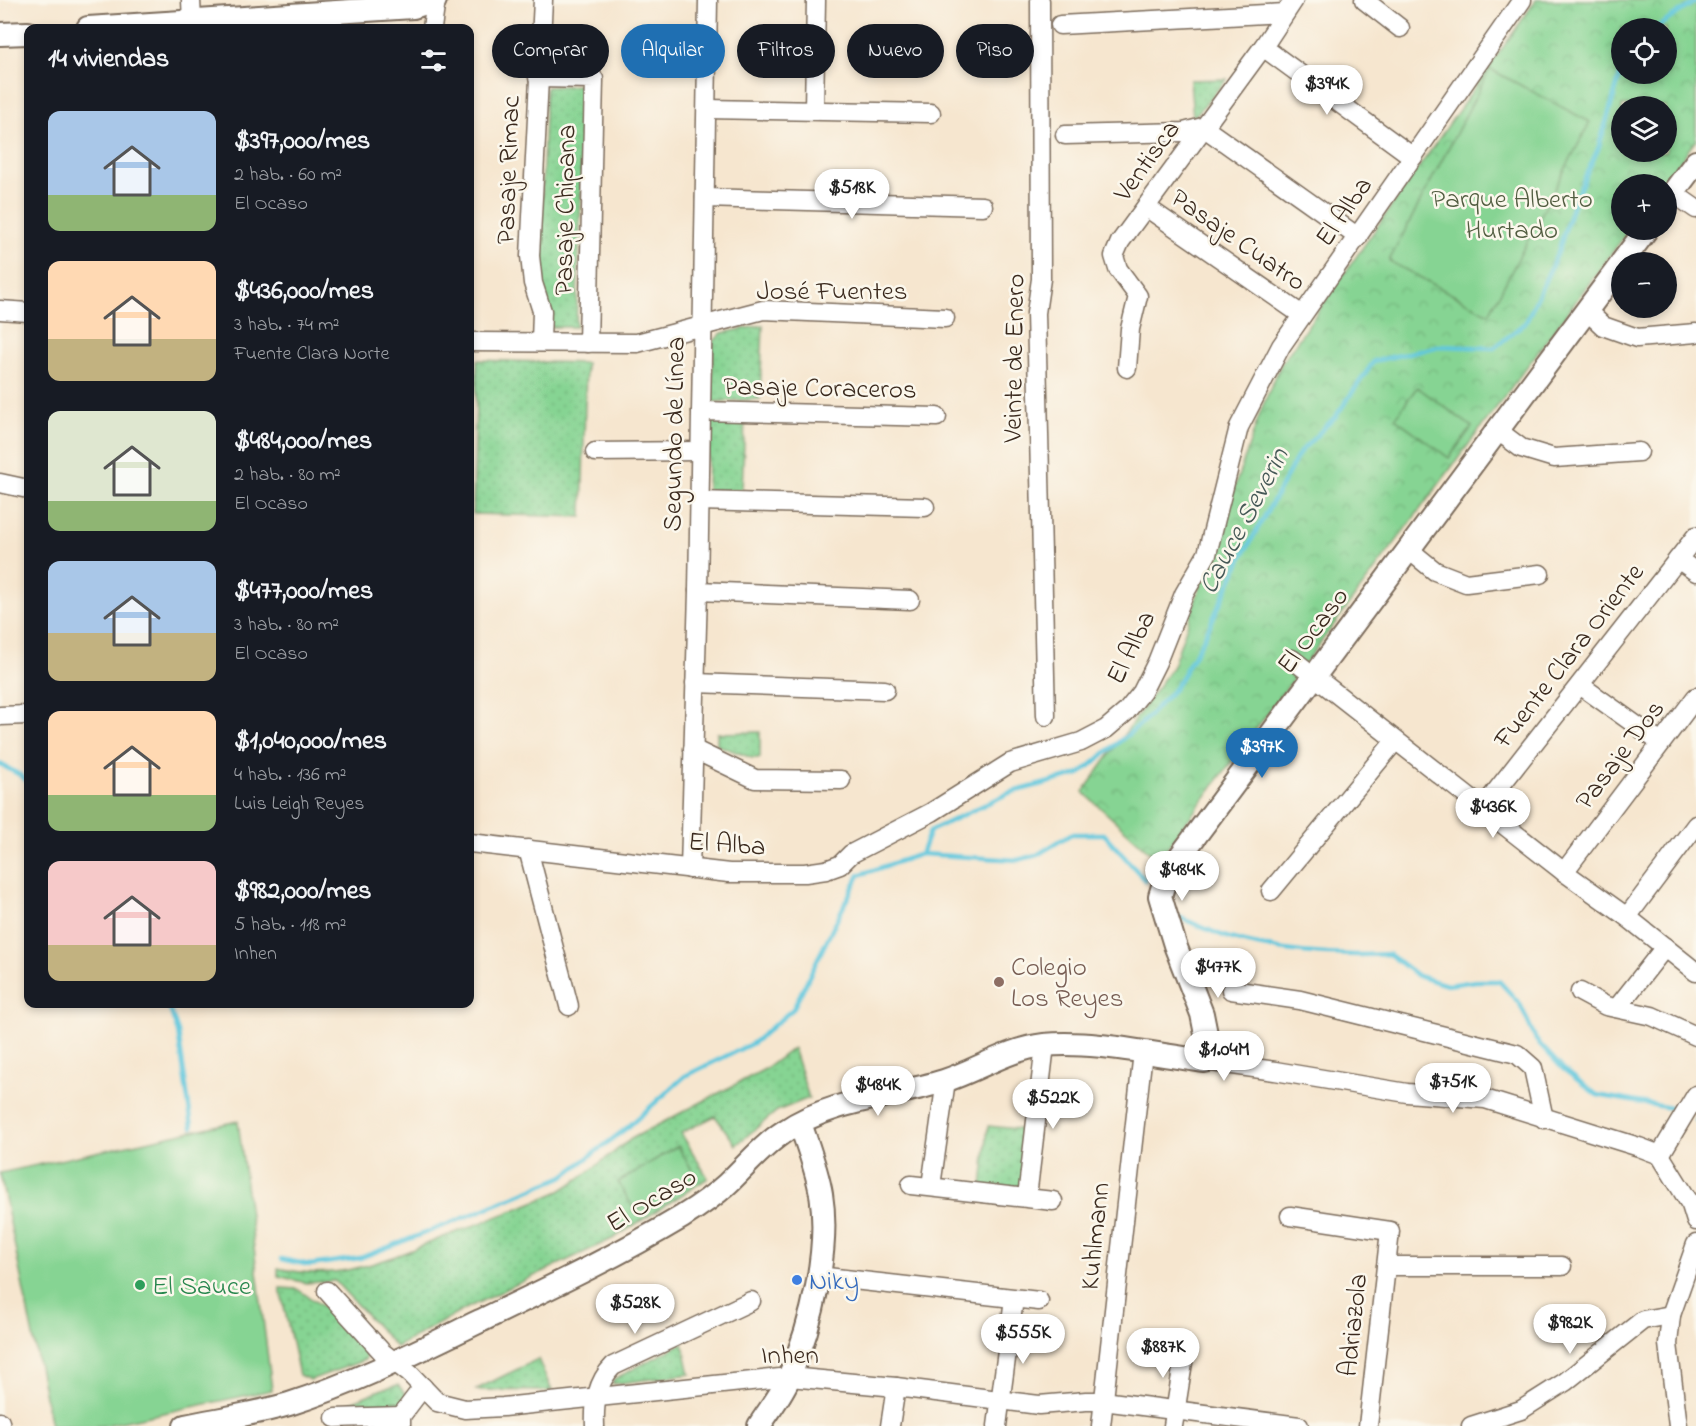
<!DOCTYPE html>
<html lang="es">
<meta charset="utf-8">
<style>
body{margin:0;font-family:"Indie Flower",sans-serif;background:#242831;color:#f1f3f6;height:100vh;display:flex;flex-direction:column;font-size:22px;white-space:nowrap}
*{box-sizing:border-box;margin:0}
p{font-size:20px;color:#9ea1a6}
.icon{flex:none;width:33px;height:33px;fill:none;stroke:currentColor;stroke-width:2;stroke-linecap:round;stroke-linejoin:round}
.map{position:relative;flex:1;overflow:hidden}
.details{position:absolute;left:24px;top:24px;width:450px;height:984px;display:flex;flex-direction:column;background:#171b24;border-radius:12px;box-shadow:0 3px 9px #0003}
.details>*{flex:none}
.top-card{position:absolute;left:492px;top:24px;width:570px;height:54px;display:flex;gap:12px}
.controls{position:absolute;left:1611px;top:18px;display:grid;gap:12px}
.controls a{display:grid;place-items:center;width:66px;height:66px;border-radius:50%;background:#171b24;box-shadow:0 3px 9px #0003;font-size:30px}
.price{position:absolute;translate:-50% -51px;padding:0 14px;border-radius:21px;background:#fff;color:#222;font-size:20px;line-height:39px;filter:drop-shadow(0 2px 3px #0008)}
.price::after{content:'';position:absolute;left:50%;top:36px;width:18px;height:14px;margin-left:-9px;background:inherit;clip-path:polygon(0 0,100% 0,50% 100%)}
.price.active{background:#1f6fb2;color:#fff}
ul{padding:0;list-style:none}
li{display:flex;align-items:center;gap:18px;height:150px;padding:0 24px}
li span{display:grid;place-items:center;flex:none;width:168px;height:120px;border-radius:12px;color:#555}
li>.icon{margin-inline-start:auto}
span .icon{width:72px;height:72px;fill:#fffc;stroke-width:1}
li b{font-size:26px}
h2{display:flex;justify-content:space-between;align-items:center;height:72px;padding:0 24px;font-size:26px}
.chip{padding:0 21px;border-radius:27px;background:#171b24;box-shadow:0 3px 9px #0003;font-size:21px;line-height:54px}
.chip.active{background:#1f6fb2;color:#fff}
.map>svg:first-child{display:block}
.grass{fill:url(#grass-dots);stroke:#607f58;stroke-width:1.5}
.park{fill:url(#park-crowns);stroke:#607f58;stroke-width:1.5;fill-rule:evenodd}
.pitch{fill:#86d493;stroke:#607f58;stroke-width:1.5}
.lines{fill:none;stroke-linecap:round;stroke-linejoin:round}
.stream{stroke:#60c7dd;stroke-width:4.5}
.minor-casing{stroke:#7c6c5c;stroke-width:21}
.tertiary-casing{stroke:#7c6c5c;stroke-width:26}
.minor{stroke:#fff;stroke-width:18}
.tertiary{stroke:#fff;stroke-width:22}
.education-dot{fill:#8d6e63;stroke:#fbf7ec;stroke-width:2}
.shop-dot{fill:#3f7fe0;stroke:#fbf7ec;stroke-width:2}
.leisure-dot{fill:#2e9e5b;stroke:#fbf7ec;stroke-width:2}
.labels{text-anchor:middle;stroke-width:5;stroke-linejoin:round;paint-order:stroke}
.street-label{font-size:27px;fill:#3b2a1e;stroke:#fbf7ec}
.park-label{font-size:27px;fill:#525d41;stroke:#fbf7ec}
.education-label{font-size:27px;fill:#785e54;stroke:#fbf7ec;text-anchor:start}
.shop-label{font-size:27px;fill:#366cbe;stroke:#fbf7ec;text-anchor:start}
.leisure-label{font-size:27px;fill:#27864d;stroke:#fbf7ec;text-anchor:start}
.water-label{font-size:28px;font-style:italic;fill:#465957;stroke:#fbf7ec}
</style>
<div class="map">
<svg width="1696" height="1426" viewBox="0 0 1696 1426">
<defs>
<pattern id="grass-dots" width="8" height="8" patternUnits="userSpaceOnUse" patternTransform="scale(1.5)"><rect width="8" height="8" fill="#86d493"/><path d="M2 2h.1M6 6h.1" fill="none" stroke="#75b67e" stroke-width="1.8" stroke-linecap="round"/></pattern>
<pattern id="park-crowns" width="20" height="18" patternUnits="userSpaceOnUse" patternTransform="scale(1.5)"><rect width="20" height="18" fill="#86d493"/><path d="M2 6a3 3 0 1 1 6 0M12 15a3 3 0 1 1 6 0" fill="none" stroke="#75b67e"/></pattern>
</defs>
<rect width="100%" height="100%" fill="#fbf7ec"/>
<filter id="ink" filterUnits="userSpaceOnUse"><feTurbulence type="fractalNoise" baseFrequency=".0167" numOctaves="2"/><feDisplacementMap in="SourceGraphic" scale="12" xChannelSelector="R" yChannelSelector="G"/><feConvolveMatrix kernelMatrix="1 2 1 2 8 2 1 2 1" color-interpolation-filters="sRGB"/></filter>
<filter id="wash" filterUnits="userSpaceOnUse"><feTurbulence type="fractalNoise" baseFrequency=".008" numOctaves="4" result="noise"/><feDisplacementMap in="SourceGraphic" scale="24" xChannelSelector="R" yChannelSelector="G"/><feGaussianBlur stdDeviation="1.35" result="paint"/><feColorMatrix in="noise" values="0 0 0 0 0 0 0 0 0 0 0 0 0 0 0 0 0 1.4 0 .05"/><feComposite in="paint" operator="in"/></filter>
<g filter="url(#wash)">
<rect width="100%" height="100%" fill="#f6e6cf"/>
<g class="grass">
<path d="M1227,79L1193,118L1190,80Z"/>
<path d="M580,85L585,91L576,327H549L539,274L546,87Z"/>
<path d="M763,325L760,399L712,402L713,342L722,333Z"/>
<path d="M477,360L586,363L582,517L473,514Z"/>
<path d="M745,419L742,490H707L709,421Z"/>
<path d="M760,732V758H752L717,745V733Z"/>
<path d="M793,1048L809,1098L777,1111L736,1145L715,1116L681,1133L708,1178L614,1238L469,1307L396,1347L335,1281L306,1283L278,1276V1268C340,1284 392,1257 449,1235C486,1221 523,1207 560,1191L583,1176L631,1139L765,1069Z"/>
<path d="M988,1126L1027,1130L1022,1191L982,1187Z"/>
<path d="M280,1288L297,1289L337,1316L367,1348L365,1360L310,1380L299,1375Z"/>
<path d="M683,1343L690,1374L612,1384L614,1379Z"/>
<path d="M538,1359L552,1391L475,1390Z"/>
<path d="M398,1385L410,1399L401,1409L332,1410L385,1388Z"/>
</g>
<path class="park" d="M1536,0H1696V140L1663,184H1622V230H1629L1158,860L1083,792L1173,666L1261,410L1281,364ZM1622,28H1666V74H1622ZM1622,106H1666V152H1622Z"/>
<g class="pitch">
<path d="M1490,69L1590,122L1489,314L1389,261Z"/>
<path d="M1417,387L1472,427L1449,458L1395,418Z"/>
<path d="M238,1121L272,1390L102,1426H51L0,1173Z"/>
<path d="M678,1146L695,1175L635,1211L618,1182Z"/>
</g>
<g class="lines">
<g class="stream">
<path d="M1656,28L1696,1"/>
<path d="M0,764L20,775L28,782"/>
<path d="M921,854L930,831L1009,793L1080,774L1143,722L1175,688L1203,640L1241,559L1300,452L1336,416L1374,361L1440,346L1494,348L1526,322L1558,252L1574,201L1598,149L1622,69"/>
<path d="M1172,914C1192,922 1212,933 1233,939C1283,953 1337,957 1389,954L1418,976L1447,985L1476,981H1499L1520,1004L1536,1040L1562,1068L1597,1095L1671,1108"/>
<path d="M168,1004L178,1032L192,1127"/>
<path d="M1695,1120H1696"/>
<path d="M281,1259L310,1265L360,1258L456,1221L564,1176L628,1127L685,1076L753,1043L793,1009L859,875L921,854L1018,860L1037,855L1071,834H1104L1145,880"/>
</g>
</g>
</g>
<g filter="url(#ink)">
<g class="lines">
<g class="minor-casing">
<g id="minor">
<path d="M191,0L192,22"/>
<path d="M1040,0L1041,279L1036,313L1046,716"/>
<path d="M1364,0L1400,28"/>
<path d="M1060,25L1285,13"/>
<path d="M432,28L436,0"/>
<path d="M1263,47L1413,157"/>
<path d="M538,78L594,79L588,343"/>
<path d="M707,109L931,113"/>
<path d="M814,109L816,0"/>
<path d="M1065,135L1184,132L1203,127L1358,237"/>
<path d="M1673,193L1696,209"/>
<path d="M705,198L983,206"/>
<path d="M1146,207L1302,315"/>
<path d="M0,310L28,312"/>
<path d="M1586,310L1603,326L1637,338L1696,333"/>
<path d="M541,341L542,311L533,283L530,256L543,0"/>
<path d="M470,342L637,343L763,310L945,318"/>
<path d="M1127,368L1130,329L1138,296L1118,269L1114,256L1120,242L1263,47L1294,0"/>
<path d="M701,411L937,417"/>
<path d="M1497,430L1521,448L1554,458L1639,452"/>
<path d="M595,452L699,451"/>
<path d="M0,483L28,489"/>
<path d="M699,501L925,507"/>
<path d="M1408,549L1435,571L1466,583L1540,574"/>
<path d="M1678,559L1696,572"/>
<path d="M698,591L910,600"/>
<path d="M1292,659L1564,872L1627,917L1696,972"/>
<path d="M695,683L885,690"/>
<path d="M1580,685L1661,743"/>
<path d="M0,716L28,715"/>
<path d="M693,749L755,779L841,780"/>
<path d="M1483,808L1696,536"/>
<path d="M470,843L729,873H805L826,870L840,865L851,854L932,812L1010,763L1081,742L1106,729L1126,712L1142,692L1157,662L1184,594L1207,554L1239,427L1281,346L1522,0"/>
<path d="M528,849L569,1006"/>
<path d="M690,869L698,591L708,0"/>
<path d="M1564,872L1696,697"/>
<path d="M1271,891L1395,741"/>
<path d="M1627,917L1696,825"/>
<path d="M1231,990L1300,1000L1517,1054L1533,1068L1544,1119"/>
<path d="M1580,992L1606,1006L1652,1016L1696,1036"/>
<path d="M1617,1008L1665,947"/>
<path d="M1205,1061L1275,1071L1407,1093L1485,1099L1639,1147L1660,1155L1691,1205L1696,1221"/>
<path d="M1660,1155L1696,1095"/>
<path d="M911,1185L1053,1201"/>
<path d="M931,1186L946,1080"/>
<path d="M1027,1197L1045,1045"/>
<path d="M1290,1216L1390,1231L1368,1426"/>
<path d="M1386,1266H1562"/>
<path d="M818,1276L1039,1301"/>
<path d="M327,1291L382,1352L410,1374L437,1402L465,1409L503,1407L790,1377L896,1387L1039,1405L1086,1401H1103L1299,1426"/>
<path d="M335,1418L401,1416"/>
<path d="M0,1422L1,1426"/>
<path d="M401,1426V1416L423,1387"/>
<path d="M595,1426C594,1403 597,1382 613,1366L751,1301"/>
<path d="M890,1426L896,1387"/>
<path d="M997,1426L1014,1299"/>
<path d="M1101,1426L1143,1052"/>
<path d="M1173,1426L1185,1350"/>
<path d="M1471,1426L1521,1410L1565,1382L1643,1320L1671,1315"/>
<path d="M1678,1426L1668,1344L1671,1315L1696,1244"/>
</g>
</g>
<g class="tertiary-casing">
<g id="tertiary">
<path d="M88,28L413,7L435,0"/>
<path d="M0,34L28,33"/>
<path d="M1666,202L1696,162"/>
<path d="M1622,262L1646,230"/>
<path d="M185,1426C219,1419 255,1414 289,1404C355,1383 416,1352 478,1322C547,1289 617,1256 682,1217C698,1207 714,1196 727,1184C746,1166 763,1145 785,1131C831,1100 892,1097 944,1081C978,1070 1008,1049 1044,1045C1094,1040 1154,1055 1205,1061L1207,1039L1202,1014L1175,945L1160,896L1167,874L1622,263"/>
<path d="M759,1426C769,1410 783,1393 790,1375C812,1324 830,1249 821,1194C817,1170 808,1147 800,1123"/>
</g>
</g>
<use href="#minor" class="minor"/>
<use href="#tertiary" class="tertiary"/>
</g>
</g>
<circle class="education-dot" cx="999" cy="982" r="6"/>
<circle class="shop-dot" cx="797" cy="1280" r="6"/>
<circle class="leisure-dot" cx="140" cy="1285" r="6"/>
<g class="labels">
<g class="street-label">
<text transform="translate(1146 160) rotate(-54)" y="9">Ventisca</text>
<text transform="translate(507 170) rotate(-88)" y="9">Pasaje Rimac</text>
<text transform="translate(564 210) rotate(-89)" y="9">Pasaje Chipana</text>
<text transform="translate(1343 211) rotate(-55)" y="9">El Alba</text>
<text transform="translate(1239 239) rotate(35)" y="9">Pasaje Cuatro</text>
<text x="832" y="299">José Fuentes</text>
<text transform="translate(1013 358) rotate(-89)" y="9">Veinte de Enero</text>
<text transform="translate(820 387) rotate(1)" y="9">Pasaje Coraceros</text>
<text transform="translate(673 434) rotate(-89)" y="9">Segundo de Línea</text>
<text transform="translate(1312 630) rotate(-53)" y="9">El Ocaso</text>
<text transform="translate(1130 647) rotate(-64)" y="9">El Alba</text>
<text transform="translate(1568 655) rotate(-52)" y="9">Fuente Clara Oriente</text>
<text transform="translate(1619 754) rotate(-53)" y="9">Pasaje Dos</text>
<text transform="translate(727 843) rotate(4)" y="9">El Alba</text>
<text transform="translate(651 1199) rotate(-31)" y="9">El Ocaso</text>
<text transform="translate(1094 1236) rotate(-84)" y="9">Kuhlmann</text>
<text transform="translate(1352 1325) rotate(-84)" y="9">Adriazola</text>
<text x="790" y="1363">Inhen</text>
</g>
<g class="park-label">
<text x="1512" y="207">Parque Alberto<tspan x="1512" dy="31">Hurtado</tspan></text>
</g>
<g class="education-label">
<text x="1011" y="975">Colegio<tspan x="1011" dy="31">Los Reyes</tspan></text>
</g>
<g class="shop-label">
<text x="809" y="1289">Niky</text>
</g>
<g class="leisure-label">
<text x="152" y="1294">El Sauce</text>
</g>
<g class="water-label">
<text transform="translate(1242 520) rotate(-62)" y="10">Cauce Severin</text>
</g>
</g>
</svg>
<div class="controls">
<a><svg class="icon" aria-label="locate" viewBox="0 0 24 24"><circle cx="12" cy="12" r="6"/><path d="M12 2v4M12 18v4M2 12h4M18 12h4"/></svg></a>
<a><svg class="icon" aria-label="layers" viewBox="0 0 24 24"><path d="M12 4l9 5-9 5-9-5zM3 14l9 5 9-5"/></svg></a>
<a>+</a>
<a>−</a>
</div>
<b class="price" style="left:1327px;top:116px">$394K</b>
<b class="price" style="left:852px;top:220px">$518K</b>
<b class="price active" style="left:1262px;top:779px">$397K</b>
<b class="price" style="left:1493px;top:839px">$436K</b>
<b class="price" style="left:1182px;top:902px">$484K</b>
<b class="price" style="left:1218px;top:999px">$477K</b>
<b class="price" style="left:1224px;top:1082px">$1.04M</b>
<b class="price" style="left:1453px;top:1114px">$751K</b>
<b class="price" style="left:878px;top:1117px">$484K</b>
<b class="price" style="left:1053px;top:1130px">$522K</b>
<b class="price" style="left:635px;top:1335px">$528K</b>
<b class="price" style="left:1570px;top:1355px">$982K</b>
<b class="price" style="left:1023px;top:1365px">$555K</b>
<b class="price" style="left:1163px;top:1379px">$887K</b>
<div class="top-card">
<a class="chip">Comprar</a>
<a class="chip active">Alquilar</a>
<a class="chip">Filtros</a>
<a class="chip">Nuevo</a>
<a class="chip">Piso</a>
</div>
<section class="details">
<h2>14 viviendas<svg class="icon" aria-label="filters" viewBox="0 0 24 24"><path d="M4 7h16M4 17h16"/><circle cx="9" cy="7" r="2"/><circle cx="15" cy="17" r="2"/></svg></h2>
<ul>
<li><span style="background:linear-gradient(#a9c7e8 70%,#8fb573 0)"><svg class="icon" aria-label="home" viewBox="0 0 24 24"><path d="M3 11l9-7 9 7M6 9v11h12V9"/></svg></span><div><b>$397,000/mes</b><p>2 hab. · 60 m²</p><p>El Ocaso</p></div></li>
<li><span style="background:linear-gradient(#ffd9b3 65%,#c2b280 0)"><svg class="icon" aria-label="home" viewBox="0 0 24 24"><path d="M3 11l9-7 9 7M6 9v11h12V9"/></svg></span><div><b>$436,000/mes</b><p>3 hab. · 74 m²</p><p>Fuente Clara Norte</p></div></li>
<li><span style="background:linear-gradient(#dfe7d0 75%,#8fb573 0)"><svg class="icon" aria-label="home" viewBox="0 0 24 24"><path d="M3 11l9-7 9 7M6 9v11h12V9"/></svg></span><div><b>$484,000/mes</b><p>2 hab. · 80 m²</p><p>El Ocaso</p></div></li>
<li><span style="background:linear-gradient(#a9c7e8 60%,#c2b280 0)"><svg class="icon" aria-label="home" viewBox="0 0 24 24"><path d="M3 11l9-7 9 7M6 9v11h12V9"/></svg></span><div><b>$477,000/mes</b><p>3 hab. · 80 m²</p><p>El Ocaso</p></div></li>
<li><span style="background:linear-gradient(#ffd9b3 70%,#8fb573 0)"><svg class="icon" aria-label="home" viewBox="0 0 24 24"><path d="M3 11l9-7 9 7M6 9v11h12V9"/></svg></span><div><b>$1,040,000/mes</b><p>4 hab. · 136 m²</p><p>Luis Leigh Reyes</p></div></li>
<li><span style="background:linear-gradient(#f6c9c9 70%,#c2b280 0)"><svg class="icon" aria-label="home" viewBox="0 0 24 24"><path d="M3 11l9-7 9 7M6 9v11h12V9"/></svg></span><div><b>$982,000/mes</b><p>5 hab. · 118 m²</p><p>Inhen</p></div></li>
</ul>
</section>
</div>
